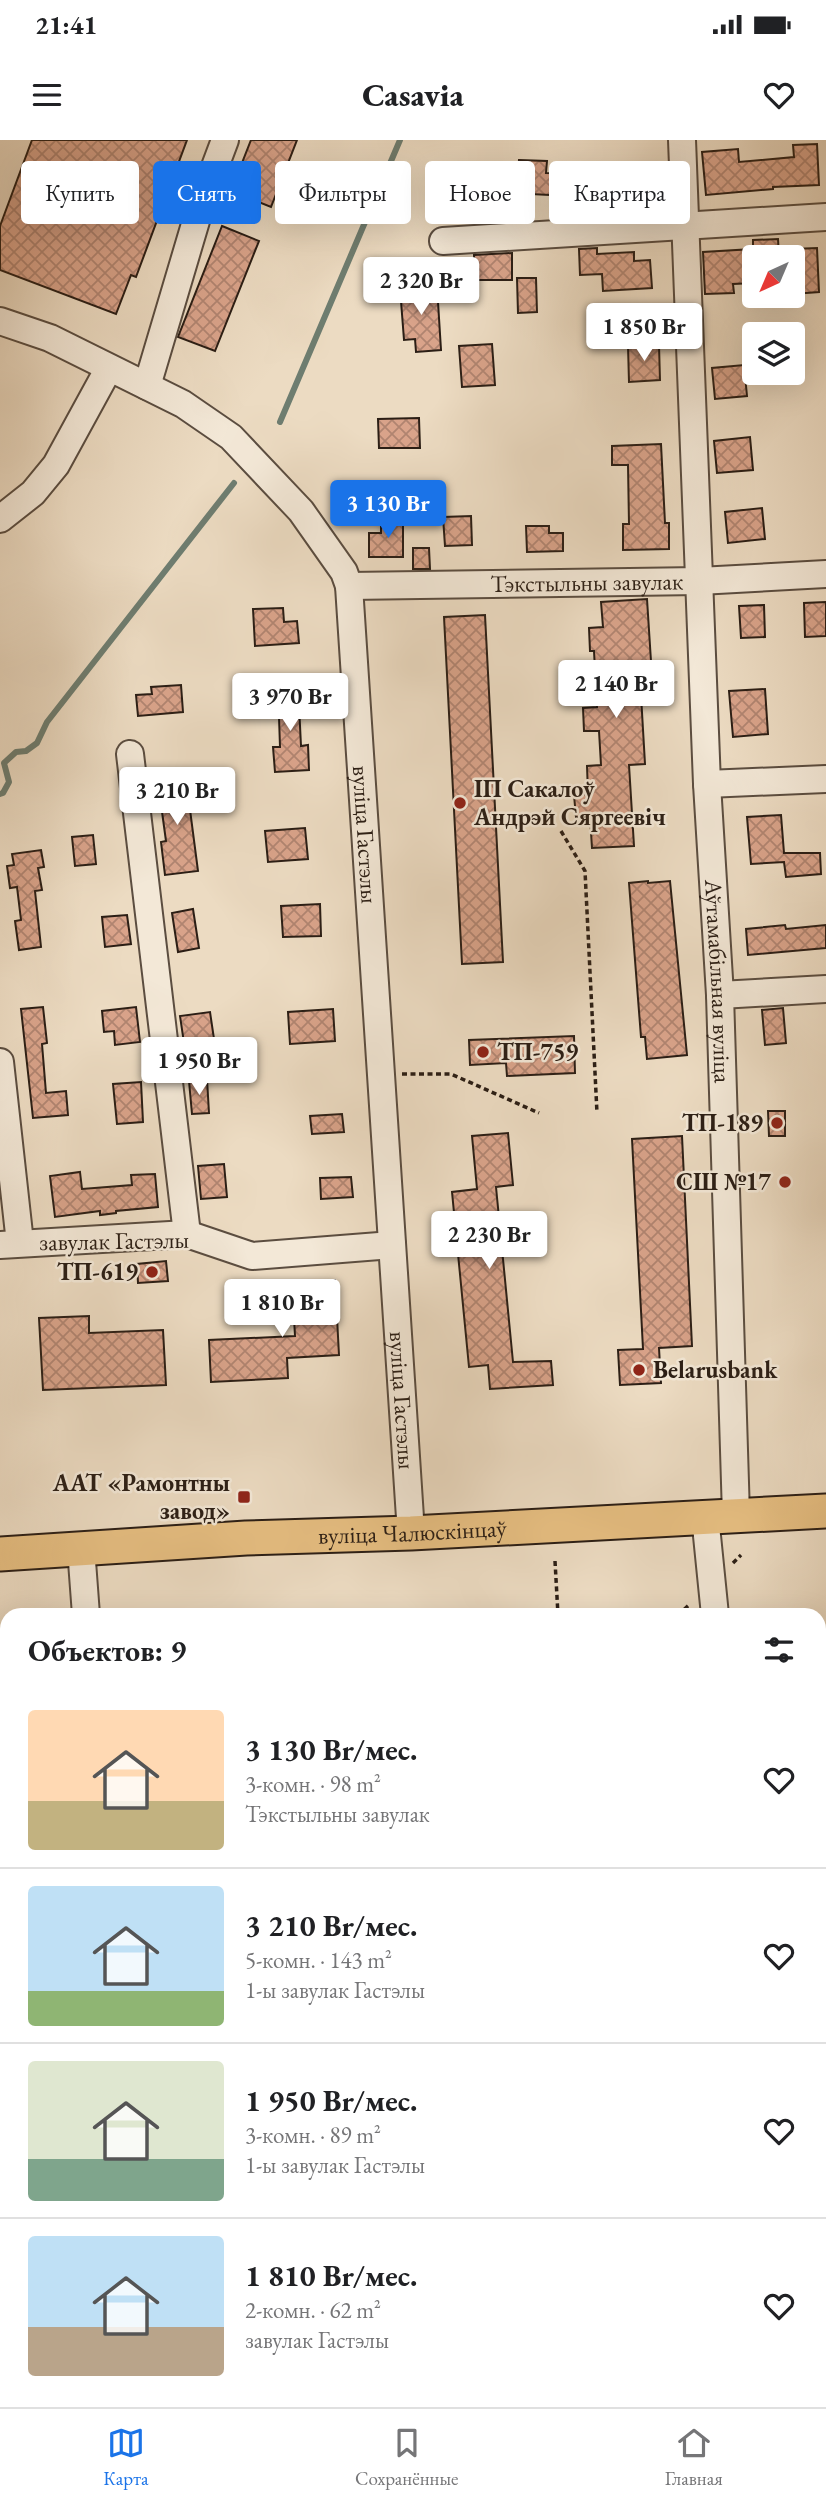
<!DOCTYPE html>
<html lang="ru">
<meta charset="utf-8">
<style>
body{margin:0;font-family:"EB Garamond",serif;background:#f2f2f2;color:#202124;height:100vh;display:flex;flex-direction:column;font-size:26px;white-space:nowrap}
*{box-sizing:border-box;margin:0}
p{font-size:23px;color:#757577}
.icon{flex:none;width:38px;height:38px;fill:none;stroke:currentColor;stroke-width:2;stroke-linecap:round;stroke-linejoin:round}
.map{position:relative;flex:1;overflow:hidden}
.sheet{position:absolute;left:0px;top:1468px;width:826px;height:800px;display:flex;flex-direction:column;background:#fff;border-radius:21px 21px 0 0;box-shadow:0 7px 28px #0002}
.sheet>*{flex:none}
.banner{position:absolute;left:21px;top:21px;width:784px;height:63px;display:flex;gap:14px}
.needle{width:46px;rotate:224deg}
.tools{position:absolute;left:742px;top:105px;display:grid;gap:14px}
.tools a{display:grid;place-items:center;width:63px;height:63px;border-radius:7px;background:#fff;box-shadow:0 7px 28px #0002;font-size:35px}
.price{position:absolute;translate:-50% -60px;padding:0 16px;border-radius:7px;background:#fff;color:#222;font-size:23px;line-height:46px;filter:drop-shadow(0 2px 4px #0008)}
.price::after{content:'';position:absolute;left:50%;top:42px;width:21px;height:16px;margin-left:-10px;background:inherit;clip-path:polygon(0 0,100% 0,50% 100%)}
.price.selected{background:#1a73e8;color:#fff}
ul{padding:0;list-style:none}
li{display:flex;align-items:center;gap:21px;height:175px;padding:0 28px}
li+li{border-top:2px solid #e0e0e0}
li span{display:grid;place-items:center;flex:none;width:196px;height:140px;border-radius:7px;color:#555}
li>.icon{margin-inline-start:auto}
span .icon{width:84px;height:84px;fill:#fffc;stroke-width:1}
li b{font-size:30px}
h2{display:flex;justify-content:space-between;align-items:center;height:84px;padding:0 28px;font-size:30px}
.tag{padding:0 24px;border-radius:7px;background:#fff;box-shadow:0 7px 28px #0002;font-size:24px;line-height:63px}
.tag.selected{background:#1a73e8;color:#fff}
.status{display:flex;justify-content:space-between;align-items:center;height:49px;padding:0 35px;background:#fff;direction:ltr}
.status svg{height:19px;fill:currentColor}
header{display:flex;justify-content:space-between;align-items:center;height:91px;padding:0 28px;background:#fff;font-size:32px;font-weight:800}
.menu{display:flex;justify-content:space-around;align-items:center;height:98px;border-top:2px solid #e0e0e0;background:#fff;font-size:19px;color:#757577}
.menu a{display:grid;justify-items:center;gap:4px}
.menu .selected{color:#1a73e8}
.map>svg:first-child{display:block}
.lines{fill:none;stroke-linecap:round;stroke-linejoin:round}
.stream{stroke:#6e7d70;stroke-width:6}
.building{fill:url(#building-cross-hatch);stroke:#2b1e15;stroke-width:2}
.minor-casing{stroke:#5b4d40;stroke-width:30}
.major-casing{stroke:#2b1e15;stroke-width:37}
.path{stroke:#2b1e15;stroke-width:3.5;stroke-dasharray:5 3.5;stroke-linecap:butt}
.minor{stroke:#f3e8d7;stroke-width:26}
.major{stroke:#e6be81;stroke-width:33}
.poi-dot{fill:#8f2418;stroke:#f3e8d7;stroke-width:2.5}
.labels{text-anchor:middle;stroke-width:5;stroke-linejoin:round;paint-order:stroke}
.street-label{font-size:24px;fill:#2b1e15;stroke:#f3e8d7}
.poi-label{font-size:24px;font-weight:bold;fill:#2b1e15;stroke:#f3e8d7;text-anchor:end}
</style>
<div class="status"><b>21:41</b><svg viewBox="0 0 49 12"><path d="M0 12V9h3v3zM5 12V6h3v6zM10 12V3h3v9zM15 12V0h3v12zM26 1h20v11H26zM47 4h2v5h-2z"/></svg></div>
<header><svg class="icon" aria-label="menu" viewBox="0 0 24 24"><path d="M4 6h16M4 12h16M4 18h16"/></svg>Casavia<svg class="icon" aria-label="heart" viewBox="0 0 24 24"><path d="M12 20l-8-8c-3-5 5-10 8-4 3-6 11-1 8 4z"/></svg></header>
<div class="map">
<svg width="826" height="2267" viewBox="0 0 826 2267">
<defs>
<pattern id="building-cross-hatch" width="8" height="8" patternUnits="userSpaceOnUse" patternTransform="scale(1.75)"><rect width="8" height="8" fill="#d9a38a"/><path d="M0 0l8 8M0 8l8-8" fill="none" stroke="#b08470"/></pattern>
</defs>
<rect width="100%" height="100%" fill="#ecdbc2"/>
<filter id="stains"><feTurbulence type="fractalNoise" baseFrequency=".00286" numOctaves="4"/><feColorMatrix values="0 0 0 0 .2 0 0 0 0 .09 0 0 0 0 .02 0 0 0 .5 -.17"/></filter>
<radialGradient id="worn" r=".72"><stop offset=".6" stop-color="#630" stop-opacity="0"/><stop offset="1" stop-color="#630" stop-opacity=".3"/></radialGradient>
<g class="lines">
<g class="stream">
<path d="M280,282L400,0"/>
<path d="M0,654L3,653L9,642L4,623L16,612L26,611L37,603L47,582L234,343"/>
</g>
</g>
<g class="building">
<path d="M32,0H187L136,137L131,135L116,174L0,130V86Z"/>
<path d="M251,0H297L271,67L231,51Z"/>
<path d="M817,4L819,45L773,47V49L706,55L702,12L738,9L739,22L794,17L793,5Z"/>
<path d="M519,20L547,21L546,33L603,34V28L655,29V51H634V64H603V60H569V56L531,54V64L498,63L500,30L518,31Z"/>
<path d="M468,54H488L489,77L469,76Z"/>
<path d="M222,86L259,101L215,211L178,197Z"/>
<path d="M778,99L779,117H754V143L733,144L734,153L705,154L703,112L753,109V100Z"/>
<path d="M597,108V114L634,112V121L650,120L652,148L603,151L602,134L580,135L579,109Z"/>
<path d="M817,108L819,152L793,154V109Z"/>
<path d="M512,113V140H475L474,115Z"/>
<path d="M517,138H536L537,172L518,173Z"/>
<path d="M437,146L441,210L416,212L415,199L404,200L400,148Z"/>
<path d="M492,204L495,245L462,247L459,206Z"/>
<path d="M659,205L660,240L629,242L628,206Z"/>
<path d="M744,225L747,256L715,259L712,228Z"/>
<path d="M419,278L420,308H379L378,279Z"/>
<path d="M750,297L753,330L717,333L714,301Z"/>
<path d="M661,304L665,383H669V409L623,410V384H629L628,325H612V306Z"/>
<path d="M762,368L765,399L728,403L725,372Z"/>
<path d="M471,376L472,405L445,406L443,377Z"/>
<path d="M381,380H403V417H369V393H381Z"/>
<path d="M526,386H549V393H563V411L527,412Z"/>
<path d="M413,408H429L430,429H413Z"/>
<path d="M647,459L652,537L640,538L645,624L629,625L634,706L592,708L590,677H576L574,655L588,654L587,626L601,625L599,591H584L583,568L597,567L594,511H590L589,488L603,487L601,462Z"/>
<path d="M826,462V496L805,497L804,463Z"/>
<path d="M764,465L765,497L741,498L739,466Z"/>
<path d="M283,468L284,482L297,481L299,503L255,506L253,469Z"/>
<path d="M485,475L503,822L462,824L444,477Z"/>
<path d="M181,545L183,572L138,576L136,555L152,554L151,547Z"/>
<path d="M298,545L301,606L308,605L309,630L275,632L273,607H280L278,546Z"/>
<path d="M765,549L768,594L733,597L729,551Z"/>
<path d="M181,632L185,663L189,662L198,731L165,735L161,702L166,701L157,635Z"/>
<path d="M781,675L784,713H820L821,734L786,737L784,722L751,724L747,677Z"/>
<path d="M305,688L308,719L268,722L265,691Z"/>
<path d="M93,695L96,724L75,726L72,697Z"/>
<path d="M41,710L44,727L38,728L42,750L35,751L41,807L19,810L15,781L21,780L17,747L10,748L7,726L14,725L12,714Z"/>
<path d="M648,741V743L670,741L687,915L647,919L645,897H641L629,743Z"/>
<path d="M320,764L321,796L283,797L281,766Z"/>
<path d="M193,769L199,808L178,812L172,773Z"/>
<path d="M127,775L131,804L105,807L102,777Z"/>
<path d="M785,785L786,789L826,785V808L748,815L746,789Z"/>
<path d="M43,867L47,903L42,904L46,953L66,951L68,975L33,978L21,869Z"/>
<path d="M136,867L140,902L115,905L114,891L104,892L102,871Z"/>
<path d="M783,868L786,903L765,905L762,870Z"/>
<path d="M333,869L335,901L290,904L288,872Z"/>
<path d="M210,872L214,899L184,903L180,876Z"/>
<path d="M574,896L575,933L507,936L506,923L470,925L469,900Z"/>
<path d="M207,939L209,973L192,974L189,941Z"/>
<path d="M141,942L143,982L117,984L113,944Z"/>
<path d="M768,971H785V996H769Z"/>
<path d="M342,974L344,992L312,994L310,976Z"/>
<path d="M508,993L513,1045L496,1047L513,1222L551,1221L553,1245L490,1249L488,1225L469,1227L452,1052L477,1049L472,996Z"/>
<path d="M682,996L692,1206L659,1208L661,1243L620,1245L618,1210L643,1209L632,999Z"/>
<path d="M224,1024L227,1057L201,1059L198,1026Z"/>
<path d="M80,1032L82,1049L132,1045L131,1035L155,1034L158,1067L116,1071V1073L100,1075V1071L55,1077L50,1036Z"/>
<path d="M351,1037L353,1057L321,1059L320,1038Z"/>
<path d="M166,1121L168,1141L138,1143L137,1124Z"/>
<path d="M335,1140L339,1215L287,1218L288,1238L211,1242L209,1200L295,1196L292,1142Z"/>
<path d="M89,1176V1193L163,1190L166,1245L43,1250L39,1178Z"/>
</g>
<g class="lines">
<g class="minor-casing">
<g id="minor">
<path id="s1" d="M682,0L707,644L720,855L736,1375"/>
<path d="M443,101L826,77"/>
<path id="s2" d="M0,181L50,198L183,264L231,297L301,371L344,432L349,446L411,1393"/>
<path d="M147,246L201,64L225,0"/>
<path d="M0,379L33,353L56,325L109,228"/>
<path id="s3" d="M349,446L699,441L826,434"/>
<path d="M130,614L187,1094"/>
<path d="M707,644L826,639"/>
<path d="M720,855L826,849"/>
<path d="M0,922L20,1103"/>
<path d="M0,1105L187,1094L252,1116L392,1105"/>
<path d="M705,1376L715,1475"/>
<path d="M81,1408L86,1475"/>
<path d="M819,1578H826"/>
<path d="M0,1636H7"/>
<path d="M819,2055L826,2054"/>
<path d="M127,2261L128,2267"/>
<path d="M544,2261L545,2267"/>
<path d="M662,2261L663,2267"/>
</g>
</g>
<g class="major-casing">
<g id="major">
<path id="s4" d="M0,1414L246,1398L411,1393L826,1371"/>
</g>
</g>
<g class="path">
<path d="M561,691L585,731L597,973"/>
<path d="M402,934H451L539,973"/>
<path d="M555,1421L558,1475"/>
<path d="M733,1423L741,1415"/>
<path d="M678,1475L689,1465"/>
<path d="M819,1736L826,1735"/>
<path d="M0,1741H7"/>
<path d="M0,1770L7,1764"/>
<path d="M0,2039H7"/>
<path d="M0,2062L7,2055"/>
<path d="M0,2172H7"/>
<path d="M32,2261V2267"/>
<path d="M461,2261L462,2267"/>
</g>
<use href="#minor" class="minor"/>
<use href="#major" class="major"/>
</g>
<g class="poi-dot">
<circle cx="460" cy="663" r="7"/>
<circle cx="483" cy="912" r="7"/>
<circle cx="777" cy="983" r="7"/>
<circle cx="785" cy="1042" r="7"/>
<circle cx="152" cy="1132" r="7"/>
<circle cx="639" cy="1230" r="7"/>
<rect x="237" y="1350" width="14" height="14" rx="3.5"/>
</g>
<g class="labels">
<g class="street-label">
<text dy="8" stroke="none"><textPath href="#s3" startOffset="238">Тэкстыльны завулак</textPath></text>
<text dy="8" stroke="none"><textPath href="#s2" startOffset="700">вуліца Гастэлы</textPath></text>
<text dy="8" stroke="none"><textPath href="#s1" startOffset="842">Аўтамабільная вуліца</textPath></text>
<text transform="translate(114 1101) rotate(-1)" y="8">завулак Гастэлы</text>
<text dy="8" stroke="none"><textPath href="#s2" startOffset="1267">вуліца Гастэлы</textPath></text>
<text dy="8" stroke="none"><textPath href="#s4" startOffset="413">вуліца Чалюскінцаў</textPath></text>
</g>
<g class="poi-label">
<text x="474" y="657" text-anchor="start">ІП Сакалоў<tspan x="474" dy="28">Андрэй Сяргеевіч</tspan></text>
<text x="497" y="920" text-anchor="start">ТП-759</text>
<text x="763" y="991">ТП-189</text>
<text x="771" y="1050">СШ №17</text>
<text x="138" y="1140">ТП-619</text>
<text x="653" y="1238" text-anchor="start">Belarusbank</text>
<text x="230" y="1351">ААТ «Рамонтны<tspan x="230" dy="28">завод»</tspan></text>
</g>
</g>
<rect width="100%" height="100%" filter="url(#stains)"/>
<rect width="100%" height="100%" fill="url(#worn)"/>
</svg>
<div class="tools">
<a><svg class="needle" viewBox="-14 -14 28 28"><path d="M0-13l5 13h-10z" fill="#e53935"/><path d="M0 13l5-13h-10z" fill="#757577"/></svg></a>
<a><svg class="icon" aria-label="layers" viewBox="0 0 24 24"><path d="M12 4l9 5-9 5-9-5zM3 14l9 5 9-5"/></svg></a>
</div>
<b class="price" style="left:421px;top:177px">2 320 Br</b>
<b class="price" style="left:644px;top:223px">1 850 Br</b>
<b class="price selected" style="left:388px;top:400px">3 130 Br</b>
<b class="price" style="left:616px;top:580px">2 140 Br</b>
<b class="price" style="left:290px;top:593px">3 970 Br</b>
<b class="price" style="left:177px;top:687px">3 210 Br</b>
<b class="price" style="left:199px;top:957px">1 950 Br</b>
<b class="price" style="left:489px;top:1131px">2 230 Br</b>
<b class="price" style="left:282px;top:1199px">1 810 Br</b>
<div class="banner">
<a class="tag">Купить</a>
<a class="tag selected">Снять</a>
<a class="tag">Фильтры</a>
<a class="tag">Новое</a>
<a class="tag">Квартира</a>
</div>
<section class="sheet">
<h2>Объектов: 9<svg class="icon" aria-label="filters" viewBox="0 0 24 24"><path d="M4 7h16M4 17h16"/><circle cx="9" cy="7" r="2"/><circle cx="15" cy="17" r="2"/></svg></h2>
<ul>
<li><span style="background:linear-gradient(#ffd9b3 65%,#c2b280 0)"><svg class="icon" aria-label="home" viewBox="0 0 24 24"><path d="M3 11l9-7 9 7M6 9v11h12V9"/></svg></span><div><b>3 130 Br/мес.</b><p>3-комн. · 98 m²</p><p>Тэкстыльны завулак</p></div><svg class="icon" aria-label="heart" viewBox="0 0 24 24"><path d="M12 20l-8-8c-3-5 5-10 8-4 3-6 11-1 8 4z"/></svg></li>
<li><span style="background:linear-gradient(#bfe0f5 75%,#8fb573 0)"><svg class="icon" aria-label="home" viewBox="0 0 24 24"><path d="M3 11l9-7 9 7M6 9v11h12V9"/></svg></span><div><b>3 210 Br/мес.</b><p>5-комн. · 143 m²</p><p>1-ы завулак Гастэлы</p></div><svg class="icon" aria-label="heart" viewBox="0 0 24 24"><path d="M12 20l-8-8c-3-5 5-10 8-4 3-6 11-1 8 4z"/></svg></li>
<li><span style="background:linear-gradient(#dfe7d0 70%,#7fa58c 0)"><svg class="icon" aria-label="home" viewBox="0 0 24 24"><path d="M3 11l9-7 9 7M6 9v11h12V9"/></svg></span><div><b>1 950 Br/мес.</b><p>3-комн. · 89 m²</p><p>1-ы завулак Гастэлы</p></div><svg class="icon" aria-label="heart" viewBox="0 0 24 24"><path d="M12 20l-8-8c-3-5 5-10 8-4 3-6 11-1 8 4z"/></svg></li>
<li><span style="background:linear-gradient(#bfe0f5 65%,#b9a48a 0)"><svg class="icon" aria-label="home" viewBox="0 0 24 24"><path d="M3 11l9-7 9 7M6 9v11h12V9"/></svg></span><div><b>1 810 Br/мес.</b><p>2-комн. · 62 m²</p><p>завулак Гастэлы</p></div><svg class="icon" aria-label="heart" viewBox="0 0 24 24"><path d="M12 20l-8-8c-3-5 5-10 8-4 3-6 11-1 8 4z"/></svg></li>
</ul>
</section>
</div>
<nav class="menu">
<a class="selected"><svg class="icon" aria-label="map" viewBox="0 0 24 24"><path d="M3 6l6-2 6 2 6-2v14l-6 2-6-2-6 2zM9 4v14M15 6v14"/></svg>Карта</a>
<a><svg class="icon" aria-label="saved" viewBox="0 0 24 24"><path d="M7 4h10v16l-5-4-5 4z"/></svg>Сохранённые</a>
<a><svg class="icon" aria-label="home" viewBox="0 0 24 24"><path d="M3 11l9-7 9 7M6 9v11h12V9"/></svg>Главная</a>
</nav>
